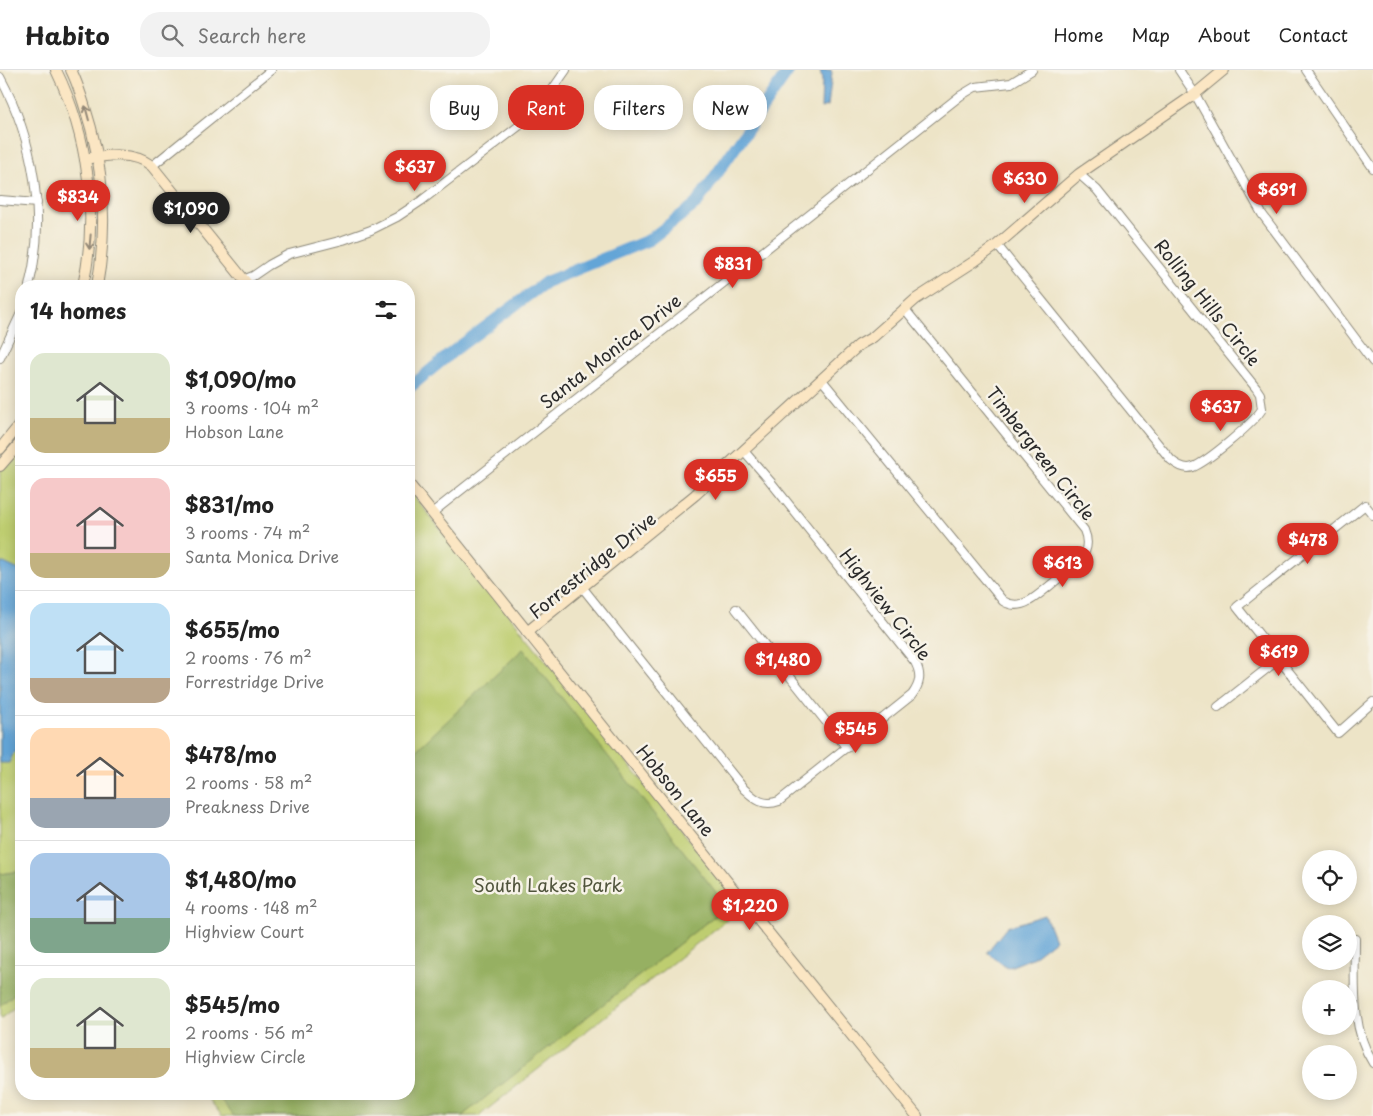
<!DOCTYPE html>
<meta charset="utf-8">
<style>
body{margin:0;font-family:"Playpen Sans",sans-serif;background:#f2f2f2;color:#222;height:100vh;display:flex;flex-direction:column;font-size:19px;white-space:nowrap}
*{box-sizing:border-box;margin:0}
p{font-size:16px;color:#767676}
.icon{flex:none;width:28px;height:28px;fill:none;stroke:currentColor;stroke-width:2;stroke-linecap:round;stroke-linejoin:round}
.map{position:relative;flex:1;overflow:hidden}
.details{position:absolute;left:15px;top:210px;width:400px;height:820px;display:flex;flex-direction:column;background:#fff;border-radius:20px;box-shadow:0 2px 12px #0003}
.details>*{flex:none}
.hud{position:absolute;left:430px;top:15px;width:475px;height:45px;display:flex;gap:10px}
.buttons{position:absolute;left:1302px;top:780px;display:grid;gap:10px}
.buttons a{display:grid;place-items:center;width:55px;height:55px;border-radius:50%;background:#fff;box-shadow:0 2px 12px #0003;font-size:25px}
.price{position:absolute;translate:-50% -42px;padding:0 11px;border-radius:18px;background:#d93025;color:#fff;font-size:16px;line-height:32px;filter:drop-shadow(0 1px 2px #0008)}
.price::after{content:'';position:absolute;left:50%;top:30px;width:15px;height:11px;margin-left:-8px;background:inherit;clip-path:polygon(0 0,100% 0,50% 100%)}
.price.active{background:#222;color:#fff}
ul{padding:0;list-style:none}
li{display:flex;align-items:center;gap:15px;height:125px;padding:0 15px}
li+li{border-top:1px solid #e0e0e0}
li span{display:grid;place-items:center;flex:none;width:140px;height:100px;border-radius:15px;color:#555}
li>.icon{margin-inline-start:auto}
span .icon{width:60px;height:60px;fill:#fffc;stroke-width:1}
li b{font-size:21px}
h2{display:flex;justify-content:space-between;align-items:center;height:60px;padding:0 15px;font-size:21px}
.pill{padding:0 18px;border-radius:20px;background:#fff;box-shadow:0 2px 12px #0003;font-size:18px;line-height:45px}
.pill.active{background:#d93025;color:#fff}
header{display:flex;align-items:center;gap:30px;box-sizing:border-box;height:70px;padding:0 25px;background:#fff;border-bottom:1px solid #e0e0e0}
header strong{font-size:24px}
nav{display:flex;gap:28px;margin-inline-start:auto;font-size:18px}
.search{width:350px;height:45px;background:#f2f2f2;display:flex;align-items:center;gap:12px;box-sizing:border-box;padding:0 18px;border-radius:20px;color:#767676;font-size:19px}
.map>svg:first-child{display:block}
.green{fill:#becd70;stroke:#747c4e}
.forest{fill:#96b062;stroke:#606e46}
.water{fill:#64a5d7;stroke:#486881}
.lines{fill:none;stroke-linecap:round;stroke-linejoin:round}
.river{stroke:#64a5d7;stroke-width:12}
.street-casing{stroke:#8c8879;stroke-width:10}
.secondary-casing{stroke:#8c8879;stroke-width:12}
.street{stroke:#fff;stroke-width:8}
.secondary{stroke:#fbe6c3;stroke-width:10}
.oneway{stroke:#938877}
.labels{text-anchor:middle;stroke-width:5;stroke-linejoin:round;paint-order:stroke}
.street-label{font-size:18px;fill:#2b2b2b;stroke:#f7f3e8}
.park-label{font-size:18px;fill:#50543c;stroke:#f7f3e8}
</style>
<header>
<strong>Habito</strong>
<div class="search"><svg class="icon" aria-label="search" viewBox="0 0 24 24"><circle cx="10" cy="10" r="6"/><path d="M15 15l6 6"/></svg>Search here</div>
<nav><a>Home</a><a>Map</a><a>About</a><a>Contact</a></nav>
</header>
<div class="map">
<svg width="1373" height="1046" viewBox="0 0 1373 1046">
<rect width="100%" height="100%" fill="#f7f3e8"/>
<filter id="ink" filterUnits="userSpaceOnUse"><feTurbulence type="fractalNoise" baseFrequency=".02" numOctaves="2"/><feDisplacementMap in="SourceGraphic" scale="10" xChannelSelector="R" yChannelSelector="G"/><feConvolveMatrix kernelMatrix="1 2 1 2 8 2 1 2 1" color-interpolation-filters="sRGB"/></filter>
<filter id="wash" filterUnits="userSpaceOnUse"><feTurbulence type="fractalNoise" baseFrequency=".0096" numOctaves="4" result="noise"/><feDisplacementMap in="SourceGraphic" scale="20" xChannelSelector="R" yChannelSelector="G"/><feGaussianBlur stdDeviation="1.12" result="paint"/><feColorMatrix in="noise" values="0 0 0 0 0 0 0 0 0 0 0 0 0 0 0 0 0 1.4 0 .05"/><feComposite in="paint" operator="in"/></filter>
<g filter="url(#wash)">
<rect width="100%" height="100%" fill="#ede4c7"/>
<g class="green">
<path d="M21,372V932L0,949V394Z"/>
<path d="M409,420L743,837L479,1046H222L205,1024H409Z"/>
</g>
<g class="forest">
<path d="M523,579L727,836L462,1046H234L216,1024H409V687Z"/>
<path d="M21,801V918L0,936V804Z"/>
</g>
<g class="water">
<path d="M820,0H831L832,3L828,36L821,38L822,10Z"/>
<path d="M0,493H4L21,501V674L15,680L9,693H0Z"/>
<path d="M1045,845L1055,870L1032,888L1007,898L987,882L1007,857Z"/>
</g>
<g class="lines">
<path class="river" d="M409,318L456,279L546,212L649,170L696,134L789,0"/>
</g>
</g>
<g filter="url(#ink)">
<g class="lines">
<g class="street-casing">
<g id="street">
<path d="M1179,0L1195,24L1262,144L1373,292"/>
<path d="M1306,0L1373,98"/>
<path d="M0,7C34,70 47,146 29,216"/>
<path d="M152,96L271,0"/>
<path d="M0,130L37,133"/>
<path d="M997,175L1171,390C1177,395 1185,400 1193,397C1207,392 1255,352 1262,339L1260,324L1256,318L1097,120L1079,104"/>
<path d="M243,210L253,206L269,195L289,184L343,170L371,160L397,147L421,131L528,49L550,23L566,0"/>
<path d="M0,288L21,243"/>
<path d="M822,310L1003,531C1011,536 1020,536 1029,531C1037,527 1082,490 1085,482C1088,475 1087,467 1084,460L904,238"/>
<path d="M432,443L960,26L975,17L1011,13L1032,0"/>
<path d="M1373,445L1365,435L1237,537L1338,663L1373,632"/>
<path d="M582,517L744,719C755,729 763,737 779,731L912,625C920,614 922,605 915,592L770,411L744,381"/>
<path d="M736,539L847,678"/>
<path d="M1218,637L1279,589"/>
<path d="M1355,869C1355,910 1350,958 1373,993"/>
</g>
</g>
<g class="secondary-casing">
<g id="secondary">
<path d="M56,0C88,66 99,144 83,216"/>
<path d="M71,0C80,18 85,38 91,58C105,111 107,162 97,216"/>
<path d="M85,89C107,85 133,81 152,96L249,216"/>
<path d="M0,379L21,353"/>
<path d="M0,396L21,372"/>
<path d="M409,414L746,835L917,1046"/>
<path d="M527,562L695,425L859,275L873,267L916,229L975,191L997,175L1079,104L1195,24L1224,0"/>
</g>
</g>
<use href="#street" class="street"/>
<use href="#secondary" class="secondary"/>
</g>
<defs><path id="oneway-shaft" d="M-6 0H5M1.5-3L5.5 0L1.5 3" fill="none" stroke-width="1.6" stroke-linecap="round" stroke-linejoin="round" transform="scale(1.25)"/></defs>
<g class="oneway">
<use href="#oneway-shaft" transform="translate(87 43) rotate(-105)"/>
<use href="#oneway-shaft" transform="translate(90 172) rotate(95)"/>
</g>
</g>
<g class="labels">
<g class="street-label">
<text transform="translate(1207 233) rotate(51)" y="6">Rolling Hills Circle</text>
<text transform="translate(611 282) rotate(-38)" y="6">Santa Monica Drive</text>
<text transform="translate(1040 384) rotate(52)" y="6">Timbergreen Circle</text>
<text transform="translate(593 496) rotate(-39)" y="6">Forrestridge Drive</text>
<text transform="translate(885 535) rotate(52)" y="6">Highview Circle</text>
<text transform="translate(675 721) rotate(51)" y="6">Hobson Lane</text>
</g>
<g class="park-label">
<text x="548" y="822">South Lakes Park</text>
</g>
</g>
</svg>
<div class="buttons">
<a><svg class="icon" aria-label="locate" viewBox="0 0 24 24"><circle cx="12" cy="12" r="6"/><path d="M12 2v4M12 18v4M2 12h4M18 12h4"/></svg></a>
<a><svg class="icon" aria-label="layers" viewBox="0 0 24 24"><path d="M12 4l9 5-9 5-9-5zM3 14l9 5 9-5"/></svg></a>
<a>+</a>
<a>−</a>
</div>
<b class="price" style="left:415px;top:122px">$637</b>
<b class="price" style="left:1025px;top:134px">$630</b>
<b class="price" style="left:1277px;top:145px">$691</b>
<b class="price" style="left:78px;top:152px">$834</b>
<b class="price active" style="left:191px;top:164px">$1,090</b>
<b class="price" style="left:733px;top:219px">$831</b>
<b class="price" style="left:1221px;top:362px">$637</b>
<b class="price" style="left:716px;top:431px">$655</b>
<b class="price" style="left:1308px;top:495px">$478</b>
<b class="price" style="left:1063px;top:518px">$613</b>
<b class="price" style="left:1279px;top:607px">$619</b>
<b class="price" style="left:783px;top:615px">$1,480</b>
<b class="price" style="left:856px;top:684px">$545</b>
<b class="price" style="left:750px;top:861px">$1,220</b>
<div class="hud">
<a class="pill">Buy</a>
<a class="pill active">Rent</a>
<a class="pill">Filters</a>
<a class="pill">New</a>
</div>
<section class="details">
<h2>14 homes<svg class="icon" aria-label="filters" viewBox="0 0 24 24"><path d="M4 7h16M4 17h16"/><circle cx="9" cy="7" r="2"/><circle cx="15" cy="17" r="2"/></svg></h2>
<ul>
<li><span style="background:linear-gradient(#dfe7d0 65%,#c2b280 0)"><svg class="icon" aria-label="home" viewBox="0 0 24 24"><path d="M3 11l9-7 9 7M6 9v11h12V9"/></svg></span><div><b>$1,090/mo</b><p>3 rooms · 104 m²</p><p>Hobson Lane</p></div></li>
<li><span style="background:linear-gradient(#f6c9c9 75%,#c2b280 0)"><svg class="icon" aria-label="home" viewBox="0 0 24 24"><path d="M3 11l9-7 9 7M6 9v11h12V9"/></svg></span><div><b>$831/mo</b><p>3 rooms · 74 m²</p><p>Santa Monica Drive</p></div></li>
<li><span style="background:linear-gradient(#bfe0f5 75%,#b9a48a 0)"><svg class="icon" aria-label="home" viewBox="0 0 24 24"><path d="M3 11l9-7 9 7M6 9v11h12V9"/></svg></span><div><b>$655/mo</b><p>2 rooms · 76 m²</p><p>Forrestridge Drive</p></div></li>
<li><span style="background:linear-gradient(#ffd9b3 70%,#9aa5b1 0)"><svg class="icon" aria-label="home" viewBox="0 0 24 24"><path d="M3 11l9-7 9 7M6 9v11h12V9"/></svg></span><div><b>$478/mo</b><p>2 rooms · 58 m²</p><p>Preakness Drive</p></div></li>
<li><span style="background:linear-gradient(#a9c7e8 65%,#7fa58c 0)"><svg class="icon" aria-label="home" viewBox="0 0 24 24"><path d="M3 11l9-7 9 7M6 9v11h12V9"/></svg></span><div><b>$1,480/mo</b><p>4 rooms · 148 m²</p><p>Highview Court</p></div></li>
<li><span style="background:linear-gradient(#dfe7d0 70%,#c2b280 0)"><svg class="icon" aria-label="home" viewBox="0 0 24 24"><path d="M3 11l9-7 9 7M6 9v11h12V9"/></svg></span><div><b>$545/mo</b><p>2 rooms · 56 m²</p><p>Highview Circle</p></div></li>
</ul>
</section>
</div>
